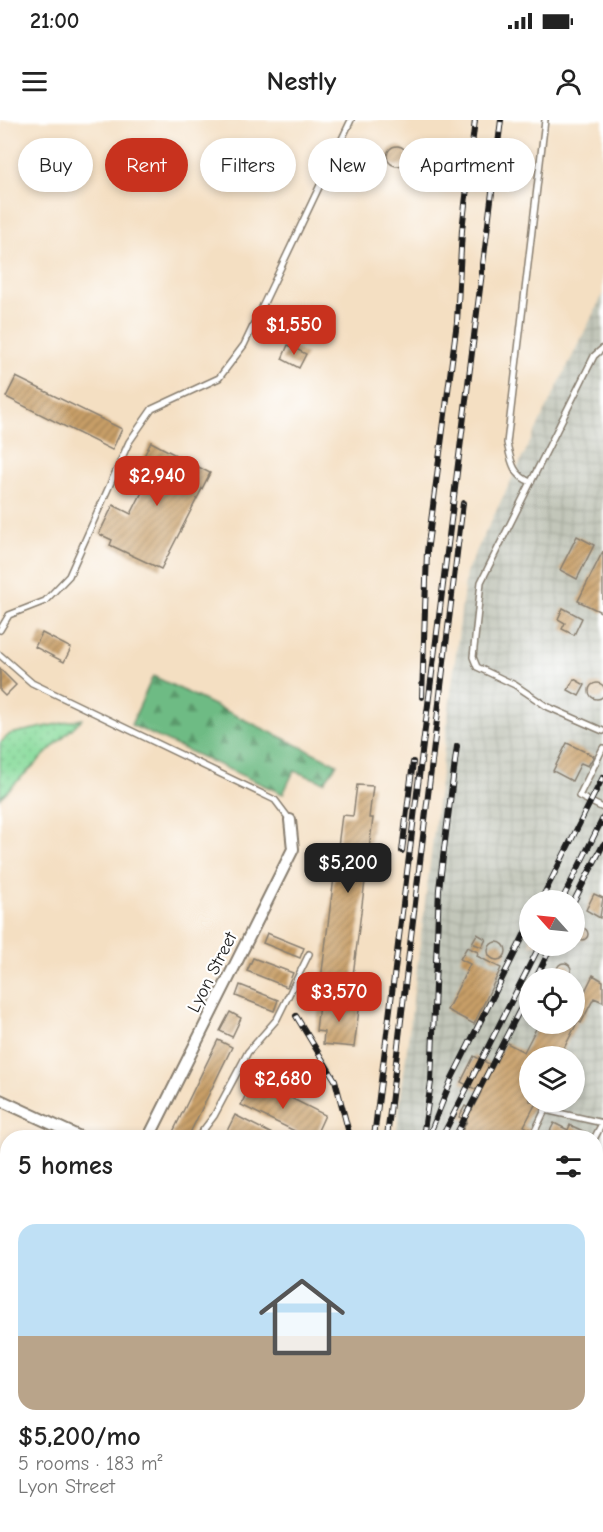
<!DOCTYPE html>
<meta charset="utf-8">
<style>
body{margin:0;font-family:"Comic Neue",sans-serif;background:#f2f2f2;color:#222;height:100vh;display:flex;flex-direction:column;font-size:22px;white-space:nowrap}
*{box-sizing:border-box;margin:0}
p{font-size:20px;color:#767676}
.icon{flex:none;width:33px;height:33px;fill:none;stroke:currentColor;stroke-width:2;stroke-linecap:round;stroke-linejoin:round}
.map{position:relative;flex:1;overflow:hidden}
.sheet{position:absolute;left:0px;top:1010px;width:603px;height:404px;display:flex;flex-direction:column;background:#fff;border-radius:24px 24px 0 0;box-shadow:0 3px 9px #0003}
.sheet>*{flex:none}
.top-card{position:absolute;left:18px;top:18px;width:567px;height:54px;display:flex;gap:12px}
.needle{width:39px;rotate:297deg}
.buttons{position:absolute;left:519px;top:770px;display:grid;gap:12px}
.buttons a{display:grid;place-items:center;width:66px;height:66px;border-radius:50%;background:#fff;box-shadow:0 3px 9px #0003;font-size:30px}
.price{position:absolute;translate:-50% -51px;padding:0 14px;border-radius:12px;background:#c8321e;color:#fff;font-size:20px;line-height:39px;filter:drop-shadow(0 2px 3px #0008)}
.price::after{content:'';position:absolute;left:50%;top:36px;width:18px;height:14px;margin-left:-9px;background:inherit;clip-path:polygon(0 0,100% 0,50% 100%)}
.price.on{background:#222;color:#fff}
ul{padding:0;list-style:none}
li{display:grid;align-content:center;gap:12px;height:318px;padding:0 18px}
li span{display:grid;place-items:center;height:186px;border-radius:18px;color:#555}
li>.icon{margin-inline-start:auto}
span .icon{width:108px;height:108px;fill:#fffc;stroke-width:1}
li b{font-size:26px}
h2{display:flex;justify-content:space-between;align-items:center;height:72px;padding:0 18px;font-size:26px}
.chip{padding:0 21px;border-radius:27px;background:#fff;box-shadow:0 3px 9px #0003;font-size:21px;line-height:54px}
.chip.on{background:#c8321e;color:#fff}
.status{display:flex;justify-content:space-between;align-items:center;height:42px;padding:0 30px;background:#fff;direction:ltr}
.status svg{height:16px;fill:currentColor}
header{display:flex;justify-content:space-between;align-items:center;height:78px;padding:0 18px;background:#fff;font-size:27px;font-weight:700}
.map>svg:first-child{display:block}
.industrial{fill:url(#industrial-grid);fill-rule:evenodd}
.grass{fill:url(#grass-dots);stroke:#527c5c;stroke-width:1.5}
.forest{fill:url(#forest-firs);stroke:#456c50;stroke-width:1.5}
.building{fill:url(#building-hatch)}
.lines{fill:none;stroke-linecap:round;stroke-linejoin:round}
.service-casing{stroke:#887e6f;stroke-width:8}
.minor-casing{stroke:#887e6f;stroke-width:14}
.service{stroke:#fff;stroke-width:5}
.minor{stroke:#fff;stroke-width:10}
.rail-casing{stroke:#1c1c1c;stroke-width:6}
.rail{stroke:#fff;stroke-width:4;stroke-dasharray:11;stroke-linecap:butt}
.labels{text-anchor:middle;stroke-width:4.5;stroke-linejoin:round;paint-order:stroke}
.street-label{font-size:18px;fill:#1c1c1c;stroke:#fff}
</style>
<div class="status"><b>21:00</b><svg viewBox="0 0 49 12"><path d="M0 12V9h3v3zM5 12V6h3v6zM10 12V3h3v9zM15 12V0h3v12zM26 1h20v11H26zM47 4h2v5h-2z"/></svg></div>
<header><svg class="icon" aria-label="menu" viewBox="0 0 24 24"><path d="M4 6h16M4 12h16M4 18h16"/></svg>Nestly<svg class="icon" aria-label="person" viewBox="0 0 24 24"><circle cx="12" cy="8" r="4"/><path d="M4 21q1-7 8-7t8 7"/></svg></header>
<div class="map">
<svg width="603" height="1412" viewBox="0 0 603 1412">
<defs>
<pattern id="industrial-grid" width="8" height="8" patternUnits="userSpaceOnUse" patternTransform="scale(1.5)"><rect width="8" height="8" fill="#c2c6b9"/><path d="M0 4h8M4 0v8" fill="none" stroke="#a6aa9e"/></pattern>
<pattern id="grass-dots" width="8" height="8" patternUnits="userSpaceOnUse" patternTransform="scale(1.5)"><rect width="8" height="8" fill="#89db9c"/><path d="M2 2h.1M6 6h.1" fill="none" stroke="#76bb86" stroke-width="1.8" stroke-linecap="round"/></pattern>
<pattern id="forest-firs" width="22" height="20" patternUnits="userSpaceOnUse" patternTransform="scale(1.5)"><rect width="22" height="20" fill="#6ebb84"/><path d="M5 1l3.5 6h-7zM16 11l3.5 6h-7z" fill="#5a976b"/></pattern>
<pattern id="building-hatch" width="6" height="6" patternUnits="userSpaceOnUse" patternTransform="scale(1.5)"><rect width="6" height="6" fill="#c89f67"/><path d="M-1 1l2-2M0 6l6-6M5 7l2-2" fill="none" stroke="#a28154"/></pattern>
</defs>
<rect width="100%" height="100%" fill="#fff"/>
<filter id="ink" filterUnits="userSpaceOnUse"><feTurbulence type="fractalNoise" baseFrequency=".0167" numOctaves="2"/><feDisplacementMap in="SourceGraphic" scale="12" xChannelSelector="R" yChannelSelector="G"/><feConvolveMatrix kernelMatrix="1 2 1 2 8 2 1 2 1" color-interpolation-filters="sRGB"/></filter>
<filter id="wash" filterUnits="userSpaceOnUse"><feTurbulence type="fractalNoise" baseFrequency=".008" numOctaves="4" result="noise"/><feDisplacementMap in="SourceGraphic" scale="24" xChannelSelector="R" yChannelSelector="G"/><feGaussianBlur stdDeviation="1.35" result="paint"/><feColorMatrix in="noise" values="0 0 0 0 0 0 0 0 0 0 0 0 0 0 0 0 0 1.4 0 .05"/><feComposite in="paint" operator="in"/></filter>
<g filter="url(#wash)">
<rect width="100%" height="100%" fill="#f4dfc2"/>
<path class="industrial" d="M603,174V1259L596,1255V1017H396L466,452ZM530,780H574V825H530ZM530,858H574V903H530ZM530,936H574V981H530Z"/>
<path class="grass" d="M82,599L0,678V623L10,614Z"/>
<path class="forest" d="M153,556L337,644L324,662L294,651L283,674L131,605Z"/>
<g id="blocks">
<g class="building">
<circle cx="397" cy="36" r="10"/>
<path d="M288,225L306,234L299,248L282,239Z"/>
<path d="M16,257L122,309L112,330L6,277Z"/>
<path d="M151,322L210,353L161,449L110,425L112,420L99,414L113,385L131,394L146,364L133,358Z"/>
<path d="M577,416L594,425L577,459L560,450Z"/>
<path d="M603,431V493L578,481Z"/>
<path d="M563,488L582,498L574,515L562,509L565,503L558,499Z"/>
<path d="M42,513L71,528L64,542L35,527Z"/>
<path d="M0,549L16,565L5,576L0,571Z"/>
<path d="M574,559L585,565L579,576L568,570Z"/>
<circle cx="597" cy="571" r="8"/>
<path d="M567,623L594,636L588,646L581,643L572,661L553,651Z"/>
<path d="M357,665L373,666L369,698H373L351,871L320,867L342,695L353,696Z"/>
<path d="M594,774L603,778L600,798L586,790Z"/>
<circle cx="582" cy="814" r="6"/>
<path d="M267,813L304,828L300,838L263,823Z"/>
<path d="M477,814L486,819L482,827L472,823Z"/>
<circle cx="497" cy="831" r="9"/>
<path d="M467,827L478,832L477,836L501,848L474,904L447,890L470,844L460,839Z"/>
<path d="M253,838L293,853L287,867L247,851Z"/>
<circle cx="564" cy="850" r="7"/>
<path d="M593,855L603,861V882L594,878L581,903L578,901L560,936H530V981H537L524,1006L533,1011L529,1017H459L467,1001L459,997L465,986L472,990L481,972L461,962L474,936L493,946L505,922L524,932L539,903H574V866L585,871Z"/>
<path d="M240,865L278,880L274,891L236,876Z"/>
<path d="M328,880L360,883L354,927L323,924L324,912L316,911L319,884L328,885Z"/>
<path d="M230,892L241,898L232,917L220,911Z"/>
<path d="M218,920L232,927L188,1017H177L172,1014Z"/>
<path d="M253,959L325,995L315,1017H307L241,985Z"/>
<path d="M235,995L278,1017H224Z"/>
<path d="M554,1003L568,1010L570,1005L585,1012L583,1017H547Z"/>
<path d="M597,1052L603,1055V1101L600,1099L596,1109Z"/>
<path d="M596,1110L600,1112L598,1117L603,1119V1160L596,1156Z"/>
</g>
</g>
</g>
<g filter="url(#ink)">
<use href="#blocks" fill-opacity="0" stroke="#887e6f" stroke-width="1.5"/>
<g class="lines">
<g class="service-casing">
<g id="service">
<path d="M545,0L507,323C511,341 513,356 531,362L594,236L603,228"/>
<path d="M531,362L481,462L473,537L477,547L515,565L546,586L603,611"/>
<path d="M0,510L9,495L45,481L69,456L129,322L152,289L219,258L244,225L351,0"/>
<path d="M0,535L32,563L275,680L290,700"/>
<path d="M603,628L579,676L603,688"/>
<path d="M198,1017L214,996L248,932L277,899L309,834"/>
<path d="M532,1017L545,990L603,1003"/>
<path d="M595,1017L603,1002"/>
<path d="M596,1190L603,1187"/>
<path d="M596,1191L603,1195"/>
<path d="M597,1277L603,1266"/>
</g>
</g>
<g class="minor-casing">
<g id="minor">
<path d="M0,980L80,1017"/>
<path d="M149,1017L293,729L290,700"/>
<path d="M596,1278L603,1281"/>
<path d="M0,1335L8,1320"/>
<path d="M0,1373L8,1377"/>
<path d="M65,1406L78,1412"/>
<path d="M445,1406L459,1412"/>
</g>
</g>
<use href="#service" class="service"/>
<use href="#minor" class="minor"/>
<g class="rail-casing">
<g id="rail">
<path d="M422,577L427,432L457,202L462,110L475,0"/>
<path d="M402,731L413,642"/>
<path d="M541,780L603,657"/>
<path d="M562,780L603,698"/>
<path d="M574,781L603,725"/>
<path d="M536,858L552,825"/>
<path d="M296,896L335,960L350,1017"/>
<path d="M431,1011L452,958L530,803"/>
<path d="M374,1017L501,0"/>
<path d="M387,1017L463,383"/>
<path d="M423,1017L431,962L439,769L457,626"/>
<path d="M442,1017L540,825"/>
<path d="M455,1017L530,870"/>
<path d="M323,1412V1406"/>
<path d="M345,1412L346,1406"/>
</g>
</g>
<use href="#rail" class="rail"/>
</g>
</g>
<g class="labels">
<g class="street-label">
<text transform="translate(212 852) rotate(-63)" y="6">Lyon Street</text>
</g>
</g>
</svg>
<div class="buttons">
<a><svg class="needle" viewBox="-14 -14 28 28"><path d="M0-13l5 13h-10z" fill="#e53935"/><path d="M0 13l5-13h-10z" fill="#767676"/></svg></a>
<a><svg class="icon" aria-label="locate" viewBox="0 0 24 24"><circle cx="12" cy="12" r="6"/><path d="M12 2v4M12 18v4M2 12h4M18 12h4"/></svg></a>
<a><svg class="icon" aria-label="layers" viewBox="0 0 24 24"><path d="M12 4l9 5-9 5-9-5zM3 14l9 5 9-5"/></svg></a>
</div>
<b class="price" style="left:294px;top:236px">$1,550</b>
<b class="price" style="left:157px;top:387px">$2,940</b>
<b class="price on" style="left:348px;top:774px">$5,200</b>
<b class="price" style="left:339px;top:903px">$3,570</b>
<b class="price" style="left:283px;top:990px">$2,680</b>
<div class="top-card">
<a class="chip">Buy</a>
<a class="chip on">Rent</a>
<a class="chip">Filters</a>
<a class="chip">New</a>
<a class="chip">Apartment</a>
</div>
<section class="sheet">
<h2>5 homes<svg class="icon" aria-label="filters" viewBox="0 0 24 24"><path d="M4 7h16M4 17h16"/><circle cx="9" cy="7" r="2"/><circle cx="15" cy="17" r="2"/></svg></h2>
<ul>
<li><span style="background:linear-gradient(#bfe0f5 60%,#b9a48a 0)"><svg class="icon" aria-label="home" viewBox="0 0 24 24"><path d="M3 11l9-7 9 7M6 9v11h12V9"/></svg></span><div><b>$5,200/mo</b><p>5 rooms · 183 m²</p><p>Lyon Street</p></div></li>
</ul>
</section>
</div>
